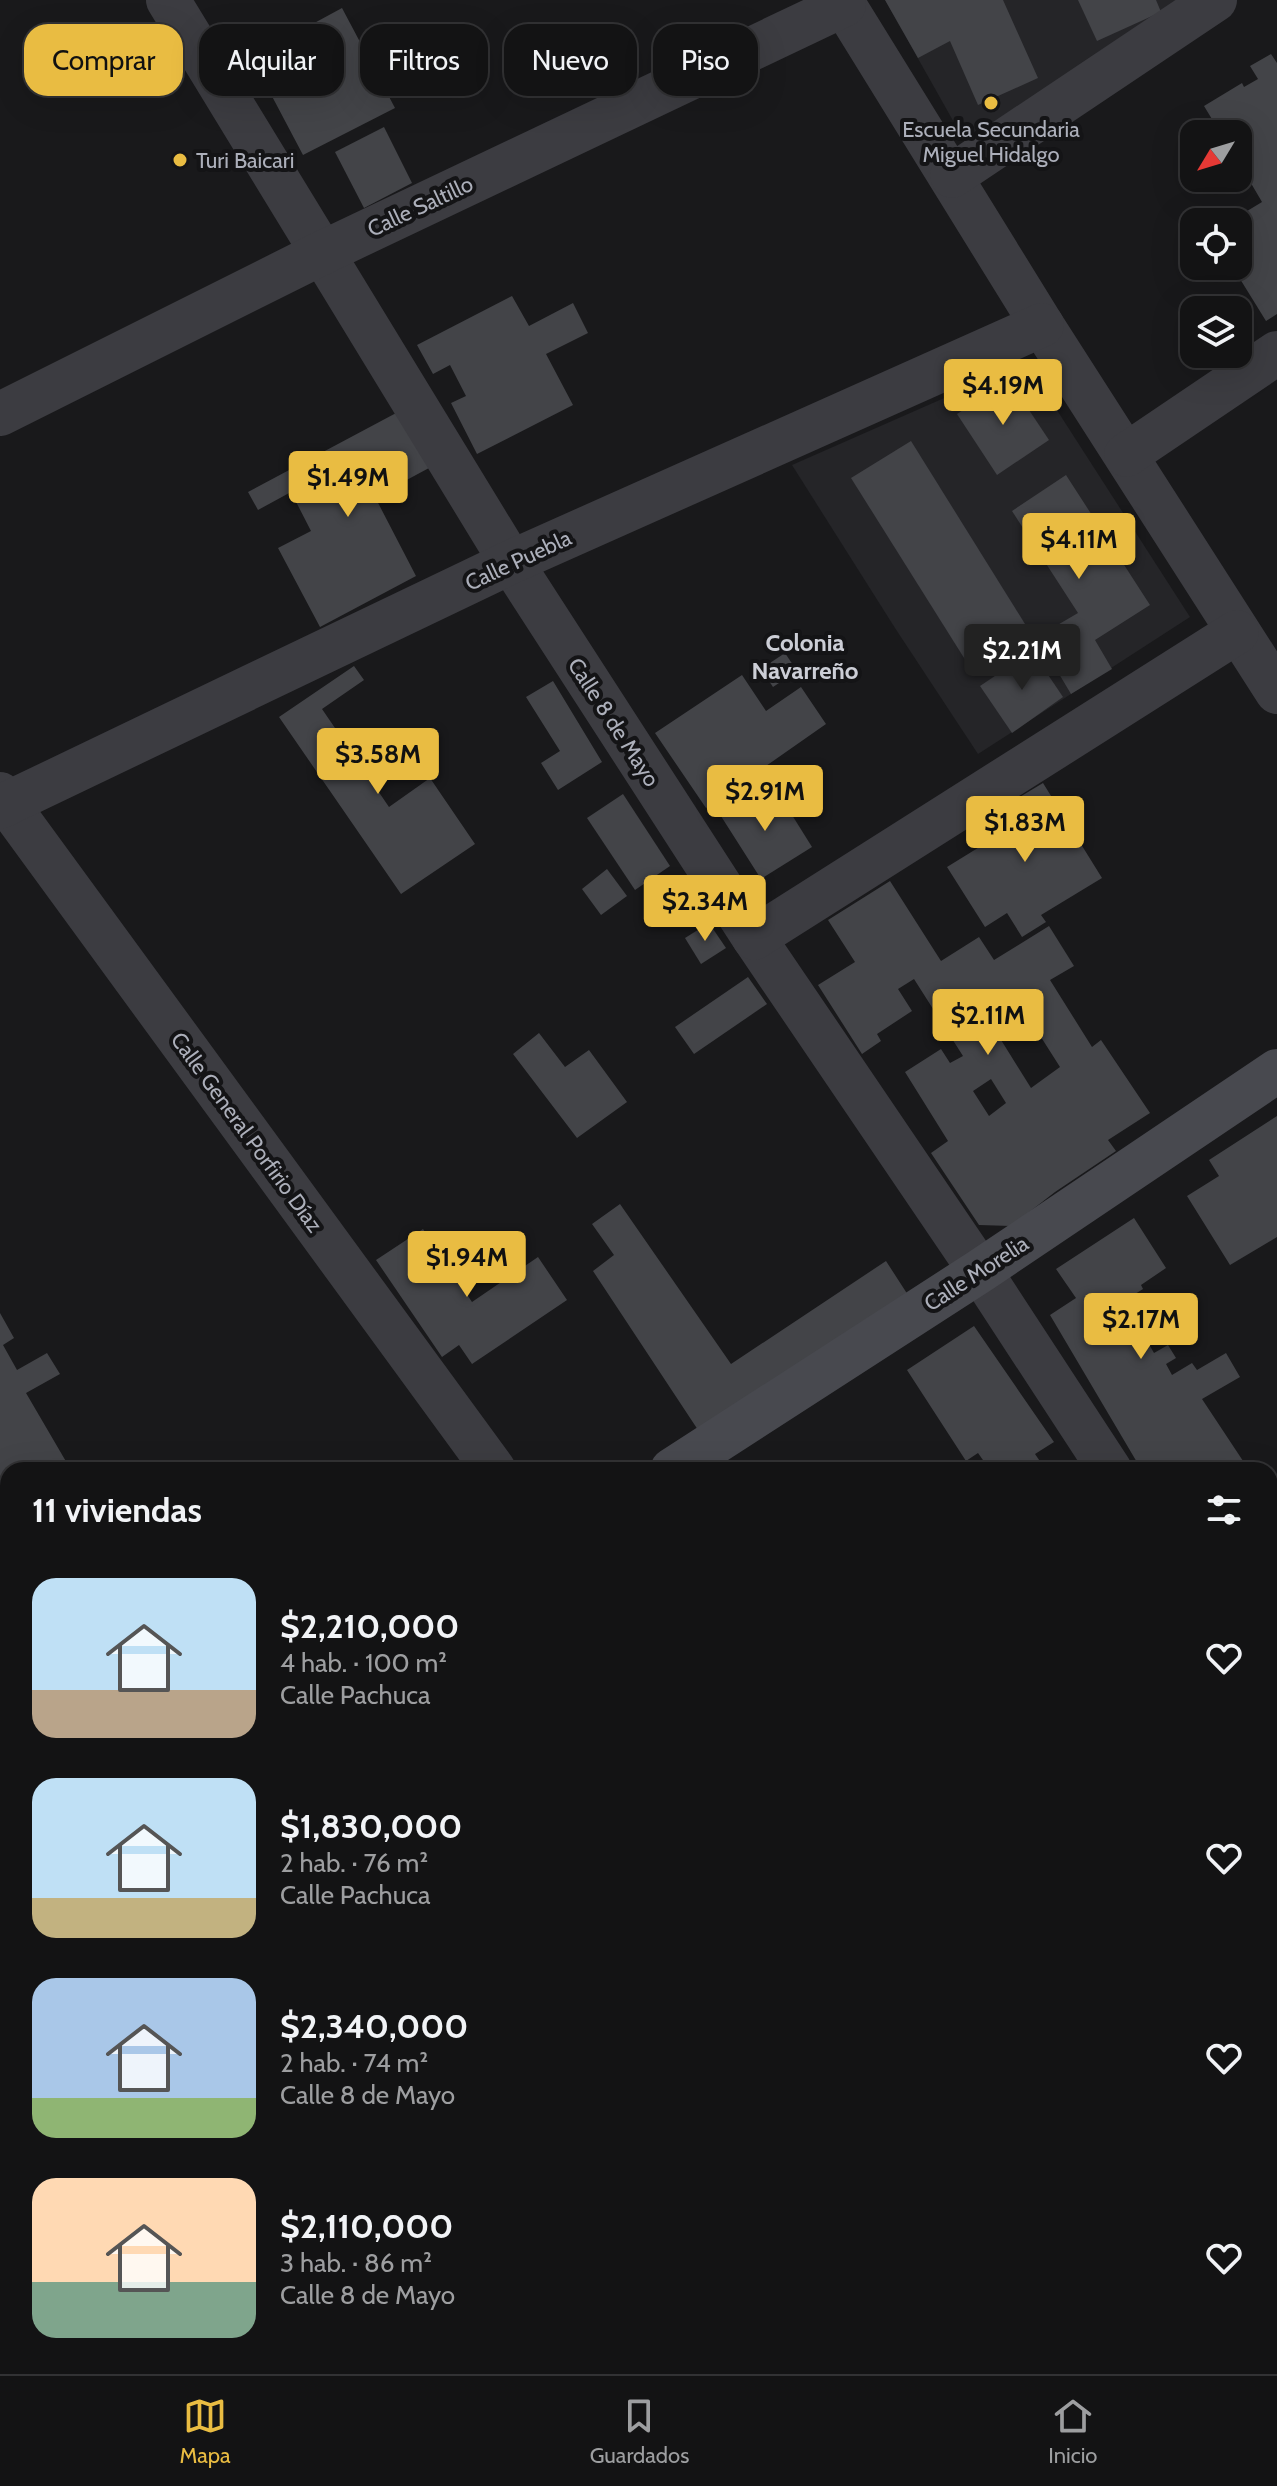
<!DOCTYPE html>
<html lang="es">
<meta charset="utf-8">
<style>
body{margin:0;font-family:Cabin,sans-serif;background:#202022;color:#f1f3f6;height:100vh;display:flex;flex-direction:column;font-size:30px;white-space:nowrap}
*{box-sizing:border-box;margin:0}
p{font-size:26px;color:#9d9ea0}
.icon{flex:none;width:44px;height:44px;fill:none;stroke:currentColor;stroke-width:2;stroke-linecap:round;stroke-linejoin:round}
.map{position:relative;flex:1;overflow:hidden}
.sheet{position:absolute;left:0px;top:1462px;width:1278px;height:912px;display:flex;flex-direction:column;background:#131314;border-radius:24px 24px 0 0;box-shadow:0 8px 32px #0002,0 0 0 2px #323234}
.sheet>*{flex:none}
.hud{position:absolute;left:24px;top:24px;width:800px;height:72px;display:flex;gap:16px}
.needle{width:52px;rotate:232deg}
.fabs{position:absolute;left:1180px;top:120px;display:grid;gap:16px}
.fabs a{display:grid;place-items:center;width:72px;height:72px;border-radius:16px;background:#131314;box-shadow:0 8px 32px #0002,0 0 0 2px #323234;font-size:40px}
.price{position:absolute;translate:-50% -68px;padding:0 18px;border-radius:8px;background:#e9bc42;color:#111;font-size:26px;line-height:52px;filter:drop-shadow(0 2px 4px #0008)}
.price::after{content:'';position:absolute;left:50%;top:48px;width:24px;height:18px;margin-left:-12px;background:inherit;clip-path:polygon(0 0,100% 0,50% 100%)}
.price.active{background:#222;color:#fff}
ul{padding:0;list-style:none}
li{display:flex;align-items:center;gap:24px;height:200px;padding:0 32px}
li span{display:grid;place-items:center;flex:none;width:224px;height:160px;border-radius:24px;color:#555}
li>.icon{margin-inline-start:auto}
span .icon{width:96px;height:96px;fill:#fffc;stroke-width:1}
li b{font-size:34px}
h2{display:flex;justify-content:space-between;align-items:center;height:96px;padding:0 32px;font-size:34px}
.tag{padding:0 28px;border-radius:24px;background:#131314;box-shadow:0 8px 32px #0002,0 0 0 2px #323234;font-size:28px;line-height:72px}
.tag.active{background:#e9bc42;color:#111}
.tabs{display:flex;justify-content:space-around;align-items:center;height:112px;border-top:2px solid #323234;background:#131314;font-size:22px;color:#9d9ea0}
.tabs a{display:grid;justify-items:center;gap:4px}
.tabs .active{color:#e9bc42}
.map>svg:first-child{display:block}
.built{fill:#252528}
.building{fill:#434448;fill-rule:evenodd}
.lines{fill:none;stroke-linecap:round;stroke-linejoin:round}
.street{stroke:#3c3c41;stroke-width:44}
.secondary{stroke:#48494f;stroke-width:44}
.highway{stroke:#666870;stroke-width:44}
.poi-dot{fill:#e9bc42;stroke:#141416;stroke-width:3}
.labels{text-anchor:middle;stroke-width:8;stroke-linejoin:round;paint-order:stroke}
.poi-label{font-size:22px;fill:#acafba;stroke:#141416}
.street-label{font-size:22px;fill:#acafba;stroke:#141416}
.neighbourhood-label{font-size:24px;font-weight:bold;fill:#ccced6;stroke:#141416}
</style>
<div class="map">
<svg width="1277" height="2374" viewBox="0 0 1277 2374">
<rect width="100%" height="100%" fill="#19191b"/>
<g class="built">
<path d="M885,0H1196L969,149Z"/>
<path d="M1026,362L1190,617L978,754L895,628L792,465Z"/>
<path d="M765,2366H1055L1061,2374H753Z"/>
</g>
<g class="building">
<path d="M885,0H1003L1038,78L978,105L950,41L918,58Z"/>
<path d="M1078,0H1156L1161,12L1097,41Z"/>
<path d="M342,8L395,108L303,155L265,83L297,66L283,40Z"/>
<path d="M1271,54L1277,63V314L1266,321L1232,266H1238V222H1229L1262,202L1238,161V134H1221L1204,106L1242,83L1244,87L1258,79L1250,66Z"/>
<path d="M384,127L412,183L364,208L335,152Z"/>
<path d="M512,296L529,326L573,303L588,333L546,354L573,405L477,454L451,403L466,396L450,365L433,374L417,345Z"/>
<path d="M1009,380L1049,440L997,475L957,414Z"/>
<path d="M398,412L429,468L375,497L416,576L320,627L278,548L311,531L291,492L258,510L248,492Z"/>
<path d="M911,441L1030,632L971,669L851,478Z"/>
<path d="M1066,475L1150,605L1095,640L1112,669L1071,694L1037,637L1078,613L1012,511Z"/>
<path d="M1032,651L1063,697L1012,733L980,686Z"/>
<path d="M785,653L797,671L773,687L761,669Z"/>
<path d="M354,666L364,680L322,709L389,807L430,778L475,844L401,894L279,717Z"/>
<path d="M742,675L766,711L801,687L826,724L706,808L655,733Z"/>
<path d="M553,681L602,762L558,790L541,763L560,751L526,697Z"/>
<path d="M1043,783L1102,878L1041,915L1046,922L1022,937L1007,913L985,927L947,867L994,838L983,819Z"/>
<path d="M755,791L766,809L782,799L812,847L761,879L719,813Z"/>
<path d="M623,794L670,866L635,890L587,818Z"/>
<path d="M607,869L627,896L601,915L582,889Z"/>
<path d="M890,881L941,961L979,937L994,960L1049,926L1074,966L1050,980L1092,1047L1101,1040L1150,1113L1108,1140L1116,1151L1055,1192L1011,1226L979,1225L931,1153L948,1141L905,1072L941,1049L950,1063L963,1056L914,979L898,989L912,1011L877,1034L881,1041L862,1054L818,985L855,962L828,920ZM1018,1001L1060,1067L1031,1088L988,1019ZM991,1079L1006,1103L989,1116L973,1091Z"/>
<path d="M709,923L726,948L701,964L685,938Z"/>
<path d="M748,977L767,1004L694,1054L675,1027Z"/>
<path d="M539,1033L565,1067L589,1050L627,1102L577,1138L513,1054Z"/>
<path d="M1277,1116V1237L1230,1265L1187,1196L1219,1176L1209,1160Z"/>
<path d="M620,1204L731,1364L886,1261L908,1295L700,1433L593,1271L614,1255L592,1224Z"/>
<path d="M1134,1218L1166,1268L1141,1285L1143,1289L1124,1301L1154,1353L1168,1345L1176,1358L1166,1364L1172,1375L1192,1363L1197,1370L1226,1353L1240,1377L1202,1399L1249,1470H1154L1149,1464L1141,1469L1050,1315L1076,1298L1056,1269Z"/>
<path d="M423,1229L472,1302L538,1257L567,1300L472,1364L459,1345L442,1357L376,1260Z"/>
<path d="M0,1313L14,1338L3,1345L17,1370L47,1353L60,1374L26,1393L71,1470H8V1546L0,1533V1501L2,1499L0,1496Z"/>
<path d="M974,1326L1054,1442L1035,1454L1046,1470H990L978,1453L966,1461L907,1370Z"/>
<path d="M1270,1503L1277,1513V1530L1270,1535Z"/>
<path d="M1277,1600V1658L1270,1647V1604Z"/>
<path d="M8,1638V1794L0,1800V1642Z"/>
<path d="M1270,1784L1277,1795V1898L1270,1888Z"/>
<path d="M0,1866L8,1883V1940L0,1944Z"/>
<path d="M1277,2286V2374H1122L1117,2366H1270V2291Z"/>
<path d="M214,2366H317L302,2374H218Z"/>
<path d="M380,2366H486L491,2374H386Z"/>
<path d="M971,2366H1038L1043,2374H977Z"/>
</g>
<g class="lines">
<g class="street">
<path d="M168,0L511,562L754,938L980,1271L1110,1470"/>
<path d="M841,0L1042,325L1277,692"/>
<path d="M952,176L1215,0"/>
<path d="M0,414L324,252L844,5"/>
<path d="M1126,455L1277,353"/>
<path d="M0,794L494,1470"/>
<path d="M0,807L511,562L1042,325"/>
<path d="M754,938L1237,632"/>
<path d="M0,1580L8,1592"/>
<path d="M1270,1720L1277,1732"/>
<path d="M1270,2024L1277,2020"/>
<path d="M537,2366L542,2374"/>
<path d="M1085,2366L1090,2374"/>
<path d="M701,2374L714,2366"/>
</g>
<g class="secondary">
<path d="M672,1470L980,1271L1277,1071"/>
<path d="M0,1826L8,1823"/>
</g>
<g class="highway">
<path d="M1270,1561L1277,1557"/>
<path d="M0,2357L8,2353"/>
</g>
</g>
<g class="poi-dot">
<circle cx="991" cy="103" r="8"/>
<circle cx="180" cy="160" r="8"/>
</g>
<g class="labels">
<g class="poi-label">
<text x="991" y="137">Escuela Secundaria<tspan x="991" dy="25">Miguel Hidalgo</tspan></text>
<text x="196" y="168" text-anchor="start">Turi Baicari</text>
</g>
<g class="street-label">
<text transform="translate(420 206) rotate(-25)" y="8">Calle Saltillo</text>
<text transform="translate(518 560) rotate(-25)" y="8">Calle Puebla</text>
<text transform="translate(614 722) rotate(57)" y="8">Calle 8 de Mayo</text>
<text transform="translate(247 1132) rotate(54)" y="8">Calle General Porfirio Díaz</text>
<text transform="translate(976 1273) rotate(-33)" y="8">Calle Morelia</text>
</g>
<g class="neighbourhood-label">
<text x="805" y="651">Colonia<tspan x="805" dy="28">Navarreño</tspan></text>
</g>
</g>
</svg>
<div class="fabs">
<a><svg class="needle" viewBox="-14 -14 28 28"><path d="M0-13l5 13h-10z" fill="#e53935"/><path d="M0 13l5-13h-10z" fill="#9d9ea0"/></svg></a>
<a><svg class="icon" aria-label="locate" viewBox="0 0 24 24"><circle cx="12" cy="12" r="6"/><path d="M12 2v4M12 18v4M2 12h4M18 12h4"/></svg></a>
<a><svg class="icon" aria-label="layers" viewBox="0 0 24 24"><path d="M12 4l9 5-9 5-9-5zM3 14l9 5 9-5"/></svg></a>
</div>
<b class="price" style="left:1003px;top:427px">$4.19M</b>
<b class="price" style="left:348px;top:519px">$1.49M</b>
<b class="price" style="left:1079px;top:581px">$4.11M</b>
<b class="price active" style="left:1022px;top:692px">$2.21M</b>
<b class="price" style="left:378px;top:796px">$3.58M</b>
<b class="price" style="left:765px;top:833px">$2.91M</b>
<b class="price" style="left:1025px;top:864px">$1.83M</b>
<b class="price" style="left:705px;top:943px">$2.34M</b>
<b class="price" style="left:988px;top:1057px">$2.11M</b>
<b class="price" style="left:467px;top:1299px">$1.94M</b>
<b class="price" style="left:1141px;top:1361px">$2.17M</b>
<div class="hud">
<a class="tag active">Comprar</a>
<a class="tag">Alquilar</a>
<a class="tag">Filtros</a>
<a class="tag">Nuevo</a>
<a class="tag">Piso</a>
</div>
<section class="sheet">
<h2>11 viviendas<svg class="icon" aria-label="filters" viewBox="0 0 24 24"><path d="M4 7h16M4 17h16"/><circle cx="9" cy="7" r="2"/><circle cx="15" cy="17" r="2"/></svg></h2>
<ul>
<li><span style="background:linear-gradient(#bfe0f5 70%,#b9a48a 0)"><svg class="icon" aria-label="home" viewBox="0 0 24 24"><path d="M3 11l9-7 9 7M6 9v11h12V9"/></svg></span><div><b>$2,210,000</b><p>4 hab. · 100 m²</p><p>Calle Pachuca</p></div><svg class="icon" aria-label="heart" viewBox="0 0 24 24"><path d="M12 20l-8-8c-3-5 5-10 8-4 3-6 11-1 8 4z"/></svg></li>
<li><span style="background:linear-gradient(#bfe0f5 75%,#c2b280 0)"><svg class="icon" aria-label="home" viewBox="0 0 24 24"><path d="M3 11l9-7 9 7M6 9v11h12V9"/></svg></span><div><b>$1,830,000</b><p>2 hab. · 76 m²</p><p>Calle Pachuca</p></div><svg class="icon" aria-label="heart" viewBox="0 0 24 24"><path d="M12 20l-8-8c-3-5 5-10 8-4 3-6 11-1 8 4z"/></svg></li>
<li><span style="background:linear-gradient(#a9c7e8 75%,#8fb573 0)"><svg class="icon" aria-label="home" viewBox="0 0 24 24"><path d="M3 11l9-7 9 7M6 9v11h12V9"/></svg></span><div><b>$2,340,000</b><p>2 hab. · 74 m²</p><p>Calle 8 de Mayo</p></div><svg class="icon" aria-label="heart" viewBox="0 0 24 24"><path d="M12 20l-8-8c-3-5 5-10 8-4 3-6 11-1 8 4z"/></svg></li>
<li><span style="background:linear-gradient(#ffd9b3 65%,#7fa58c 0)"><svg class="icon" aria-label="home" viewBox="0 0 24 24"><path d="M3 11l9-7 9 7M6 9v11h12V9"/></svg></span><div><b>$2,110,000</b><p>3 hab. · 86 m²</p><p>Calle 8 de Mayo</p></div><svg class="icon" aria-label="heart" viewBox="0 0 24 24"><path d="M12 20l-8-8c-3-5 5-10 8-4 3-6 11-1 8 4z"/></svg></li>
</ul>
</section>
</div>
<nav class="tabs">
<a class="active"><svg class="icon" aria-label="map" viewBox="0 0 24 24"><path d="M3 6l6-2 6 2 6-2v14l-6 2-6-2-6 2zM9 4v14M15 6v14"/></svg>Mapa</a>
<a><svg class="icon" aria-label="saved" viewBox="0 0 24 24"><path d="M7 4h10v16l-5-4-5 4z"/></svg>Guardados</a>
<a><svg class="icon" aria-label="home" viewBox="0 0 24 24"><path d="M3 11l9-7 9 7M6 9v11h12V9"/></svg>Inicio</a>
</nav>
